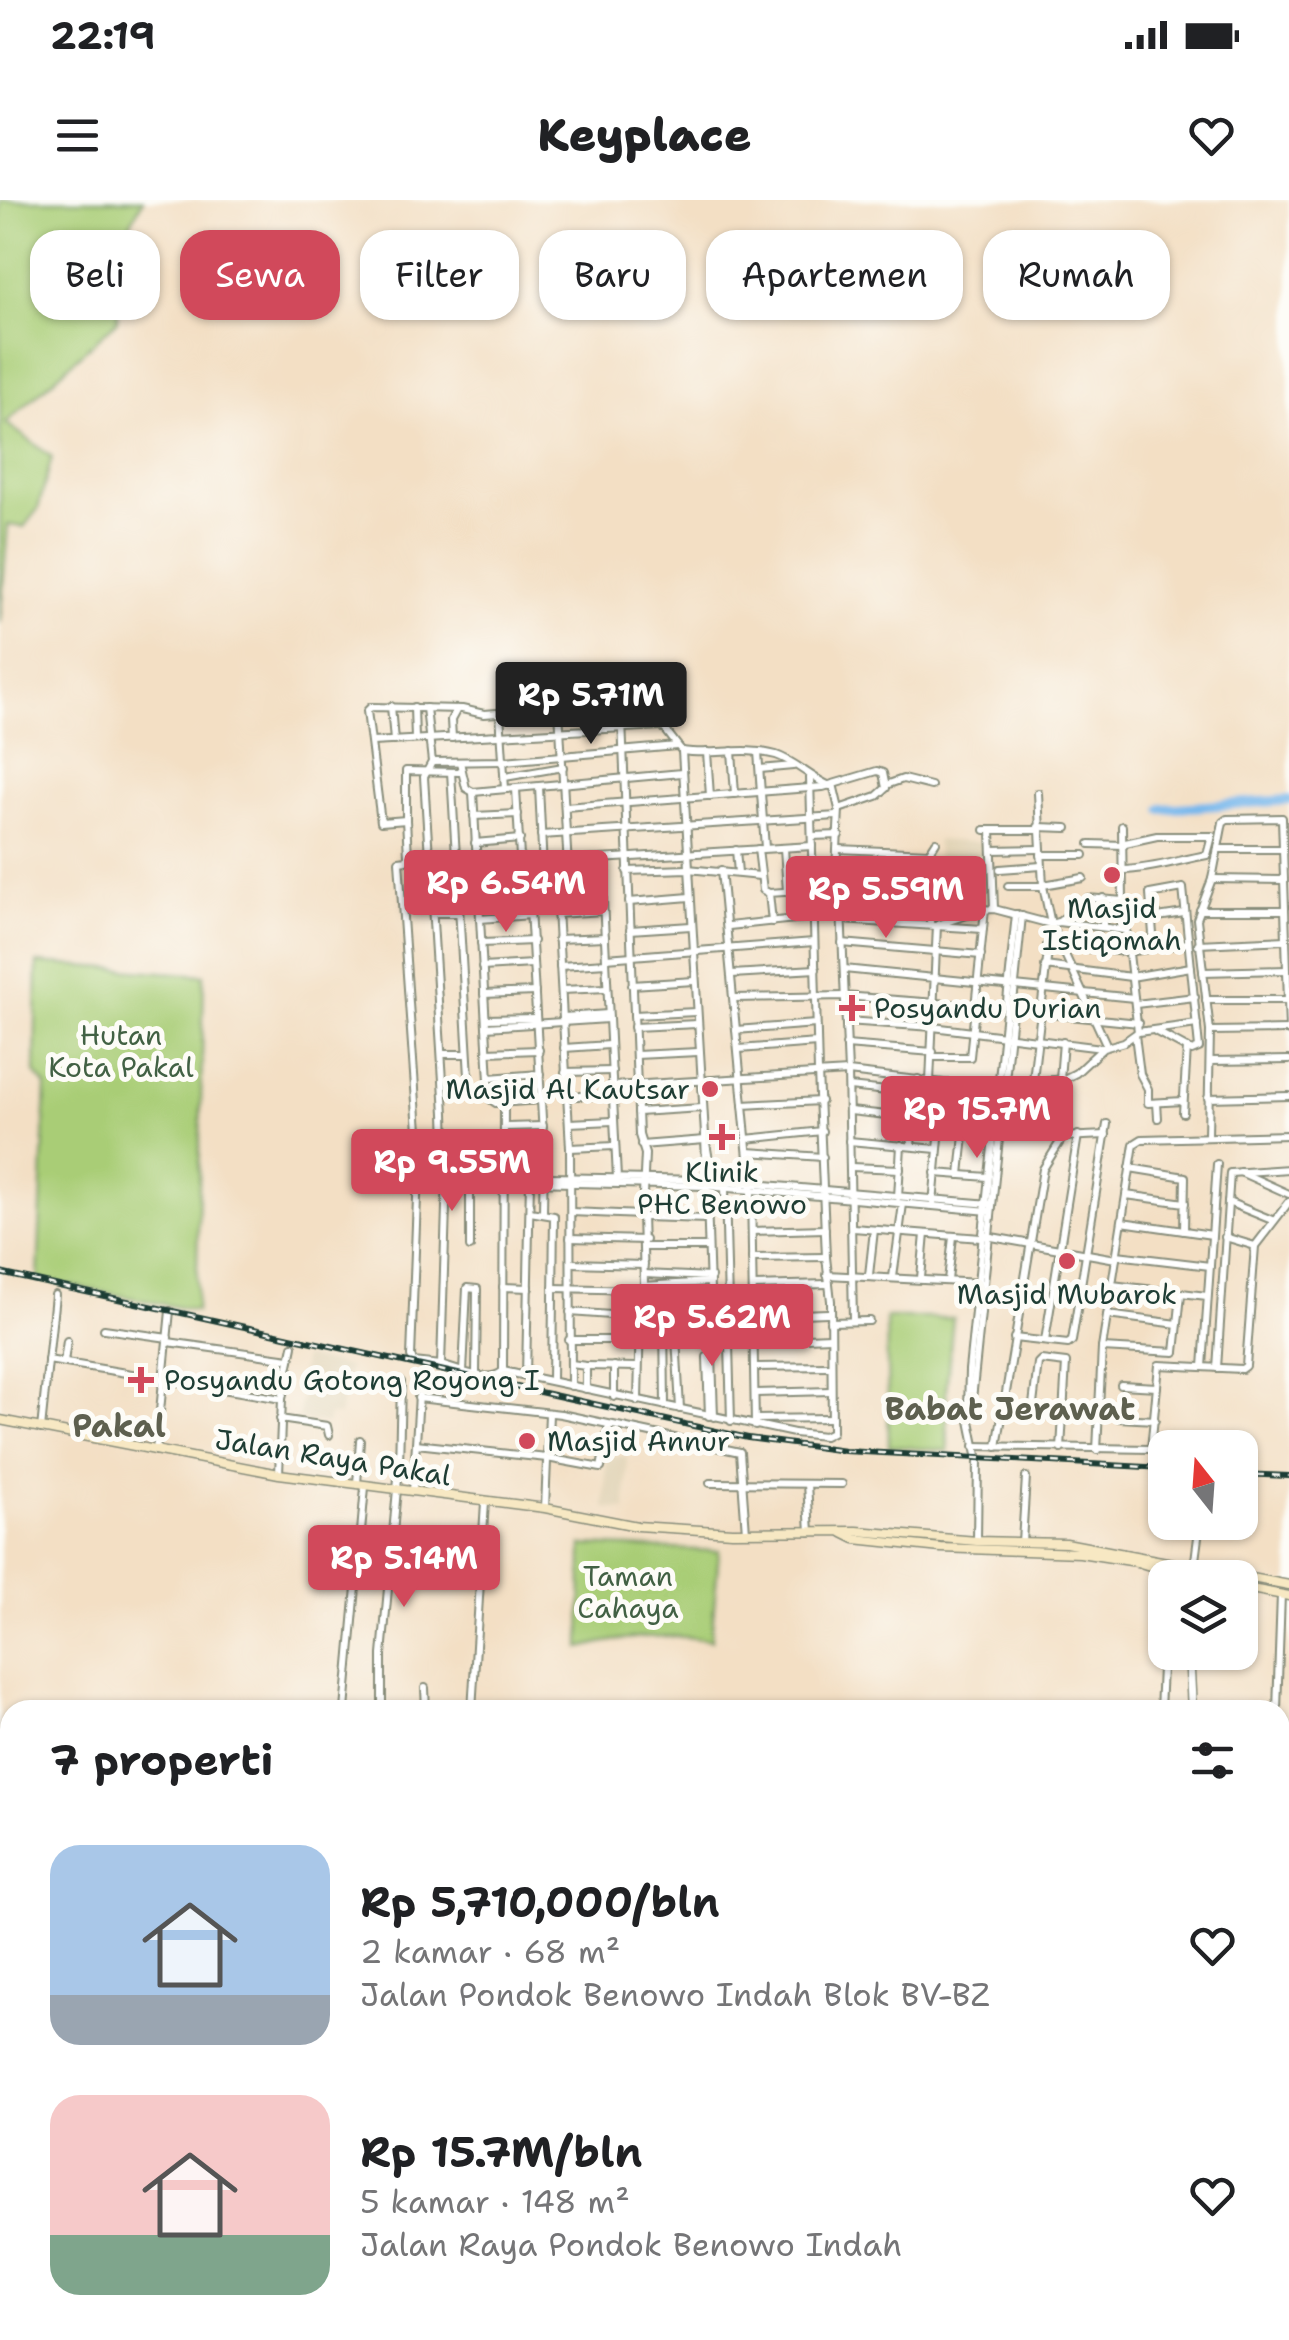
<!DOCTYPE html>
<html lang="id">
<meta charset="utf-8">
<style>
body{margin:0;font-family:"Shantell Sans",sans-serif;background:#f2f2f2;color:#202124;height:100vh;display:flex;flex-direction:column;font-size:38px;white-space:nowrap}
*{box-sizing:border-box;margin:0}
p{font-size:32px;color:#757577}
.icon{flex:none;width:55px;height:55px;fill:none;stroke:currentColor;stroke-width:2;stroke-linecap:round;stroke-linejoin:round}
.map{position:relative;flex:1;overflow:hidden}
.sheet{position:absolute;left:0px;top:1500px;width:1290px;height:640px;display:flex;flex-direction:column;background:#fff;border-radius:30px 30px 0 0;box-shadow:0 2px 8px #0004}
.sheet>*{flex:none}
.banner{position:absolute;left:30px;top:30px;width:1230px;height:90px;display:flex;gap:20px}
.needle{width:65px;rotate:343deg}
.buttons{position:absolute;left:1148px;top:1230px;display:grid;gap:20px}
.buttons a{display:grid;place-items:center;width:110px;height:110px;border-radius:20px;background:#fff;box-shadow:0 2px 8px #0004;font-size:50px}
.price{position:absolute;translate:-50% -85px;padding:0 22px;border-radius:10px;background:#d1495b;color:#fff;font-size:32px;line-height:65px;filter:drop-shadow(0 2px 5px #0008)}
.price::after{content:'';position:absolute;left:50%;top:60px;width:30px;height:22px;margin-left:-15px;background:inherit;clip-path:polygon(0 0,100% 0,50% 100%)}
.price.current{background:#222;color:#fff}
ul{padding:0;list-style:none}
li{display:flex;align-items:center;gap:30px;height:250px;padding:0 50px}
li span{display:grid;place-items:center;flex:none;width:280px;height:200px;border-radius:30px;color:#555}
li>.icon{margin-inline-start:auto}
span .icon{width:120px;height:120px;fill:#fffc;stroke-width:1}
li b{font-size:42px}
h2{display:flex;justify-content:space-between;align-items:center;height:120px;padding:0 50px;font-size:42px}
.chip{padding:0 35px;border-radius:30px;background:#fff;box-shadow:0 2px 8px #0004;font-size:35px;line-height:90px}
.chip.current{background:#d1495b;color:#fff}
.status{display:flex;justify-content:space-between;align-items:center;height:70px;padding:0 50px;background:#fff;direction:ltr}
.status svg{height:28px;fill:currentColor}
header{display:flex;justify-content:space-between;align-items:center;height:130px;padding:0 50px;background:#fff;font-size:45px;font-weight:800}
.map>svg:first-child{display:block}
.built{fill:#e1d3b5}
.green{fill:#a9cd76;stroke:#648555;stroke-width:2.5}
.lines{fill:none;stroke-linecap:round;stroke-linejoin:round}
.river{stroke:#78b8ec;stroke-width:10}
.minor-casing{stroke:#898e7c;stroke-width:10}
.tertiary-casing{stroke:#898e7c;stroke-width:11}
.secondary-casing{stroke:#898e7c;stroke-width:11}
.minor{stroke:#fff;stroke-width:6}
.tertiary{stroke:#fff;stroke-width:8}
.secondary{stroke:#f7e8c3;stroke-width:8}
.rail-casing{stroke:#1f3d34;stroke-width:6}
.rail{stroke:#fdfcf7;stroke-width:2.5;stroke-dasharray:8;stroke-linecap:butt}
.poi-dot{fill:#d1495b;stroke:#fdfcf7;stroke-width:4}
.labels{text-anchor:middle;stroke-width:10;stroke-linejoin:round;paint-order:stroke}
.poi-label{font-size:28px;fill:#1f3d34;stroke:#fdfcf7}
.park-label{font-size:28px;fill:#426144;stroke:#fdfcf7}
.street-label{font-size:28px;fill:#1f3d34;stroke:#fdfcf7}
.quarter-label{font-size:32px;font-weight:bold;fill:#5e604f;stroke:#fdfcf7}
</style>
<div class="status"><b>22:19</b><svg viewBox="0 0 49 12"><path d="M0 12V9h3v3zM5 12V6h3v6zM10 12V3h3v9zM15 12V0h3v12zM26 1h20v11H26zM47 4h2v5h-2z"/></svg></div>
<header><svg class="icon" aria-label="menu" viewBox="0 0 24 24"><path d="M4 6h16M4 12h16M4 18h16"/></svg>Keyplace<svg class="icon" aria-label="heart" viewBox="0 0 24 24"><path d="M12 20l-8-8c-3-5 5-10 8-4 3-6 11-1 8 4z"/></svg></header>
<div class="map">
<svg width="1289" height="2140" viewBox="0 0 1289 2140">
<rect width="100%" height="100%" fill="#fdfcf7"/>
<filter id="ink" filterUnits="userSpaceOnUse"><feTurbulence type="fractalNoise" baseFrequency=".01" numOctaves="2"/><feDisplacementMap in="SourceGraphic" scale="20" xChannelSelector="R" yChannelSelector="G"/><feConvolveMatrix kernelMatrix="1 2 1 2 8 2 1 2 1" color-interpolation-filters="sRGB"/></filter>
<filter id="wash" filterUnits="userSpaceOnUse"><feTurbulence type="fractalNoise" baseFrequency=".0048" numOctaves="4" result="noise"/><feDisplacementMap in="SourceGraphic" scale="40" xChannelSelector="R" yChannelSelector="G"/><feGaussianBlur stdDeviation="2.25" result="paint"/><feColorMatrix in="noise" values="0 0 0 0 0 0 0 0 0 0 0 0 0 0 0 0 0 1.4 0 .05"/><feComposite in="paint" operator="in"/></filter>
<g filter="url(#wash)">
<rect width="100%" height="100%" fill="#f3dfc4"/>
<g class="built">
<path d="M937,640L988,643L992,703L935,716Z"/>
<path d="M304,1157L349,1167L339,1216L329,1215L327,1224L298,1220L303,1187L299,1185Z"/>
<path d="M606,1255L627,1256L626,1310L605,1308Z"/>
</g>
<g class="green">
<path d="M0,0H143L107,68L123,73L117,121L6,223L52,257L38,309L24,327L8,325L0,424Z"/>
<path d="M37,763L204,775L196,1111L38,1079L46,886L35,873Z"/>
<path d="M886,1118H953L946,1190L948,1251L889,1246Z"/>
<path d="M582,1345L719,1351L711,1440C668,1433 623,1436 581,1448Z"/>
</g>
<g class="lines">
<path class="river" d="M1162,609L1289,600"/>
</g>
</g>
<g filter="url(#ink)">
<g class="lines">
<g class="minor-casing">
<g id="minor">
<path d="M580,476L584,505"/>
<path d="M621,496L639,935L645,954L642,1015L645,1117"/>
<path d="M391,506L394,541"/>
<path d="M414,507L415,539"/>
<path d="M426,508L432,562L424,577L445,913L447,975L441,1165L463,1172"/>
<path d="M500,513L505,589"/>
<path d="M452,538L451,520L457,509"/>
<path d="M372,542L661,526"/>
<path d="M682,551L705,935L714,1217"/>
<path d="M732,551L735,594"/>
<path d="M707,552L710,596"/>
<path d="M758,552L765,648"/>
<path d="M432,562L504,561L677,546"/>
<path d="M460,562L466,588L473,592"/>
<path d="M760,569L793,566"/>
<path d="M451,572L470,893L490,896"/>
<path d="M505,577L563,567"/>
<path d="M833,584L839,609L836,670L841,708L848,872L853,1120"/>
<path d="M886,585L903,579L931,586"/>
<path d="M539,587L544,690"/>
<path d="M516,589L522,691"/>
<path d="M473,592L490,899L496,903L542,900"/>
<path d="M473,592L682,573"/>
<path d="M1038,593L1043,686L1051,724L1107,846"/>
<path d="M565,607L823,587L877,571L883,573L886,588L877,596L839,609"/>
<path d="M474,616L518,614"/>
<path d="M406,620V571L460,572"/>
<path d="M1122,626L1123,701"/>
<path d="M1038,627L1067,628"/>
<path d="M985,630H1038"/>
<path d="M991,630L994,709"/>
<path d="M541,635L837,616"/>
<path d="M812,636L839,635"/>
<path d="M475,643L520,639"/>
<path d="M1090,644L1124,645"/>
<path d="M784,648L787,691"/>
<path d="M758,649L763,690L769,693L772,722"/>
<path d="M838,649L929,653"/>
<path d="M1219,649H1283"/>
<path d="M736,650L738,673"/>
<path d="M992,650L1040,649"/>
<path d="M929,653L932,661L930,725"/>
<path d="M929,653L936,642"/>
<path d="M1041,655H1084"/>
<path d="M601,660L617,978"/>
<path d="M567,661L812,646"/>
<path d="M477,667L521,664"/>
<path d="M1000,669L1041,666"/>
<path d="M721,670L751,990L755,1226"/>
<path d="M1124,670C1152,669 1179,660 1207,655L1212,636H1157L1125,643"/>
<path d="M627,671L688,669L760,676"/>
<path d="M837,675L932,680"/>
<path d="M1212,679L1284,680"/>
<path d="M569,685L557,475L560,472C594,479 629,495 655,519C666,528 673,541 682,551C713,556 744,546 776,555C793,560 811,578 830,586"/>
<path d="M1043,685L1083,678"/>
<path d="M1008,686H1043"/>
<path d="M556,690L570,948L571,1186"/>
<path d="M529,691L544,953L543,1013"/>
<path d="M769,693L814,690"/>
<path d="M432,696L556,690L602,684"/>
<path d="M814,698L839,696"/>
<path d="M1103,698V727"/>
<path d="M629,702L690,697"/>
<path d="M841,703L905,705"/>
<path d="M1200,710H1285"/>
<path d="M433,713H458"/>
<path d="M557,714L603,711"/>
<path d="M1151,718L1184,713"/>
<path d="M480,719L530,715"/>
<path d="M841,720L983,729"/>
<path d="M1060,721L1088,698L1123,701L1138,832"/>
<path d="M904,724L908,679"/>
<path d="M729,726L814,717"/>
<path d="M630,730L691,726"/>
<path d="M558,739L605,737"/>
<path d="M481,743L533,741"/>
<path d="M842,743L981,755"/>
<path d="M1198,744L1286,740"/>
<path d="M1047,745L1127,752L1188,743"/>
<path d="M1154,748L1150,694L1183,688L1199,848L1192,851L1155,831"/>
<path d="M606,758L814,742"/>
<path d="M560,766L606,763"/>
<path d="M1045,766L1131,777L1191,767"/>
<path d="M482,767L533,764"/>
<path d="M844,769L1134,798"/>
<path d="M1203,772L1287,770"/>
<path d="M732,774L816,769"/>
<path d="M632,785L694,781"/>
<path d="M562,790L607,788"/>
<path d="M484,794L535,792"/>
<path d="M734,798L844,796L976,806"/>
<path d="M1206,800H1288"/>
<path d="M1136,804L1195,797"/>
<path d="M1039,813L1139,823"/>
<path d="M634,815L696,812"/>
<path d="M563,817L608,814"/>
<path d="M486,819L536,818"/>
<path d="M846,821L933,827L1102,848"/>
<path d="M486,827L608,819"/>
<path d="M634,827L697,824"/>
<path d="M736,830L816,824"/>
<path d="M1210,831L1289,830"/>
<path d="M1138,832L1197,824"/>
<path d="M1135,835L1140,874L1148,889V903L1183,901"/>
<path d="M846,845L933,852"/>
<path d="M564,848L609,845"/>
<path d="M739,849L817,843"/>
<path d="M487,852L539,850"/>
<path d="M442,854H466"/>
<path d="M636,855L698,852"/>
<path d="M932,857H970L985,709"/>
<path d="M1210,861L1289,860"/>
<path d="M565,872L612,871"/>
<path d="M489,878L540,874"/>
<path d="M1060,879L1063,842"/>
<path d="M1033,880L1051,725"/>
<path d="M930,882L937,725L982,710L994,709L1051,724L1058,722L1124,730"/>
<path d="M612,886L848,872L944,883L997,885L1064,879L1076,873L1103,848L1124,842L1138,832"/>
<path d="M849,887L916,894"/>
<path d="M567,896H612"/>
<path d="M1208,898L1289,896"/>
<path d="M1157,903L1158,918"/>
<path d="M743,905L821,901"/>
<path d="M850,911L914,918"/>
<path d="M638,912L702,908"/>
<path d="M1183,913L1187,848"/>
<path d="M569,923L613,921"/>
<path d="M506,927L543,926"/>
<path d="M1208,936L1210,831L1197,719L1212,679L1223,622L1227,619L1282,618L1289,831"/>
<path d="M705,937L713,983"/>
<path d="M746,939L822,931"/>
<path d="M849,941L937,949"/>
<path d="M641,945L705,940"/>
<path d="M911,945L918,879"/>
<path d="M570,948L615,946"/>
<path d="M748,952L823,957"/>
<path d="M506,955L544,953"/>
<path d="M851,967L900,969"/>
<path d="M1130,968L1185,977L1184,1031"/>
<path d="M1240,972L1289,994"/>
<path d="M935,973L988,977"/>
<path d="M447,975L706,980L990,1004"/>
<path d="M960,975L969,884"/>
<path d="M447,980L706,986L989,1011"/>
<path d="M725,988L731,1221"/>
<path d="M1126,995L1185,1003"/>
<path d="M898,997L901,945"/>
<path d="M1228,1002L1272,1020"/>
<path d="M933,1004L944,883"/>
<path d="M530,1012L554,1016L552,1181"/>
<path d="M571,1012L642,1015"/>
<path d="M643,1017L707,1019"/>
<path d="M1122,1022L1212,1035"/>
<path d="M853,1028L981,1038L986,1036L1116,1059"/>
<path d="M752,1031L825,1029"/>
<path d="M1225,1037L1255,1046"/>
<path d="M570,1038L645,1040"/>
<path d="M470,1047V981"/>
<path d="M644,1047H708"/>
<path d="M1117,1055L1210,1066"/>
<path d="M752,1058L826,1057"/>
<path d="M571,1063L644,1065"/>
<path d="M644,1074L711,1077"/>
<path d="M827,1075L981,1083"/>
<path d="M869,1075L874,1030"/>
<path d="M893,1077L903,1004"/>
<path d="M921,1078L925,1034"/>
<path d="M948,1080L953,1037"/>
<path d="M1112,1085L1207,1096"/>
<path d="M643,1086L710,1082"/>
<path d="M753,1086L828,1084"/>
<path d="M503,1087L529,1088"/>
<path d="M553,1088L643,1090"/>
<path d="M570,1112L664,1119L828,1113"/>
<path d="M1107,1115L1178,1124"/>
<path d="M675,1118L680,1209"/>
<path d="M664,1119L665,1206"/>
<path d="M830,1122L869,1121"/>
<path d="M104,1129L168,1138"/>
<path d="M1014,1138L1068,1144L1072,1141L1107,924"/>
<path d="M569,1140H638"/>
<path d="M755,1140L831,1137"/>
<path d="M1045,1141L1078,935"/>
<path d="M168,1142L290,1159"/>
<path d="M1102,1148L1175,1152L1181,1095"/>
<path d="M707,1157L709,1216"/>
<path d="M48,1160L282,1199"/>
<path d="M64,1162L67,1141"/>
<path d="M571,1164L586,1166V1189"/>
<path d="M441,1165L414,1162L411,1157L419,945L399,661L407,660L408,655L406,620L381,622L367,511L371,507L462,509L484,514L620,504"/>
<path d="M586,1166L637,1167"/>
<path d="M755,1167L830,1166"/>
<path d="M1203,1167L1217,964"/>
<path d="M1217,1168L1230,973L1289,969"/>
<path d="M503,1171L794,1233L824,1236L832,1232L831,1101L826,1057L818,872L810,578"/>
<path d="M503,1171L504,903"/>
<path d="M476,1175L477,1089L467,1088L463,1172C476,1175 491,1181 503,1171"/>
<path d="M526,1176L530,979"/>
<path d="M1121,1185L1157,1187"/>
<path d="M756,1193L831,1191"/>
<path d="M614,1197V1166"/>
<path d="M418,1198L561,1214L740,1252L746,1332"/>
<path d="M972,1200L1022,716"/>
<path d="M638,1201L640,1116"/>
<path d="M1032,1213L1038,1163L1041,1160L1066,1163L1061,1249"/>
<path d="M1019,1214L1063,1216"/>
<path d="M1119,1218L1155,1220"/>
<path d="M280,1219L327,1226L329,1235"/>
<path d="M755,1219L832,1218"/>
<path d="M41,1229L55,1095"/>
<path d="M416,1244L547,1258L601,1268L609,1225"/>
<path d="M974,1246L1151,1249L1159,1165L1242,1169L1246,1166L1255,1046L1289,1002"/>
<path d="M997,1247L1043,969L1063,937L1106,935"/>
<path d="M1097,1250L1102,1148L1134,944L1142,939L1289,935"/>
<path d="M156,1251L170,1111"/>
<path d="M279,1274L282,1199L293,1146"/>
<path d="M710,1283L842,1284"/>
<path d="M357,1284L360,1240"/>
<path d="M807,1284L810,1332"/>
<path d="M413,1291L419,1195"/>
<path d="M545,1308L549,1214"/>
<path d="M977,1341L978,1260L968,1211L969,1170L1016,714"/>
<path d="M1022,1342L1026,1277"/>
<path d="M1194,1368L1200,1322"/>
<path d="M425,1488L426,1510"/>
<path d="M345,1510L365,1287"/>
<path d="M382,1510V1455L399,1267L401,1182"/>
<path d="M472,1510L485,1302"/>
<path d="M1160,1510L1165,1404"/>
<path d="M1277,1510L1281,1394"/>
<path d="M0,1558H10"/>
<path d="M0,1605H10"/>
<path d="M1280,1634H1289"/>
<path d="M0,1645L10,1660"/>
<path d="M0,1661L10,1660"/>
<path d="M1280,1676L1289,1675"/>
<path d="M0,1708L10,1709"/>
<path d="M1280,1714L1289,1712"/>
<path d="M1280,1757L1288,1803"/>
<path d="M0,1770L10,1771"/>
<path d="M0,1811H10"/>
<path d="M1280,1823L1283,1919"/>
<path d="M0,1876H10"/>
<path d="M1280,1959H1289"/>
<path d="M0,1970H10"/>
<path d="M0,1993L1,2018"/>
<path d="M1280,2000L1289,1997"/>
<path d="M1280,2033H1282"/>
<path d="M1280,2076L1289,2077"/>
<path d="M1280,2105L1289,2106"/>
<path d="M1280,2111L1289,2112"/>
<path d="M0,2114L10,2113"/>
<path d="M103,2130L104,2140"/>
<path d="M142,2130L144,2140"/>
<path d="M229,2130V2140"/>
<path d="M260,2130H268"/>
<path d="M427,2130L428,2140"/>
<path d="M506,2130L507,2140"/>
<path d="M583,2130L584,2140"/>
<path d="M651,2130L713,2140"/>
<path d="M739,2130L741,2140"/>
<path d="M754,2130L756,2140"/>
<path d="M400,2134L401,2140"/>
<path d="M897,2134L950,2140"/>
<path d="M1167,2138L1170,2130"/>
<path d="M10,2140L63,2133"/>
<path d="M439,2140L506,2130"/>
</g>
</g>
<g class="tertiary-casing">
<g id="tertiary">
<path d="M1189,1452L1192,1510"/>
<path d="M0,1912L10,1913"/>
<path d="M1208,2130L1211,2140"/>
</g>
</g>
<g class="secondary-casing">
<g id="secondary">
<path d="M0,1220L279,1274L545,1308L637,1326L732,1332L857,1331L977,1341L1066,1343L1289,1385"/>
<path d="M843,1333L855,1339L941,1348L1080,1353L1137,1362L1189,1378"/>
<path d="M1240,1387L1289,1396"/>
</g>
</g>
<use href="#minor" class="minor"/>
<use href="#tertiary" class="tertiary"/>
<use href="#secondary" class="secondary"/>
<g class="rail-casing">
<g id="rail">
<path d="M0,1073L748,1238L845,1251L1165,1268"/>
<path d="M1240,1274L1289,1276"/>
</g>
</g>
<use href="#rail" class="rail"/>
</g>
</g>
<g class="poi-dot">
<circle cx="1112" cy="675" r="10"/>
<path d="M847 793h10v10h10v10h-10v10h-10v-10h-10v-10h10z"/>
<circle cx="710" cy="889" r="10"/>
<path d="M717 922h10v10h10v10h-10v10h-10v-10h-10v-10h10z"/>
<circle cx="1067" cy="1061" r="10"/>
<path d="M136 1165h10v10h10v10h-10v10h-10v-10h-10v-10h10z"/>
<circle cx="527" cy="1241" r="10"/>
</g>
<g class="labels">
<g class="poi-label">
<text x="1112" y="718">Masjid<tspan x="1112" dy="32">Istiqomah</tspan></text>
<text x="874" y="818" text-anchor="start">Posyandu Durian</text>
<text x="690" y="899" text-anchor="end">Masjid Al Kautsar</text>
<text x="722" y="982">Klinik<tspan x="722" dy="32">PHC Benowo</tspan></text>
<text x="1067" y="1104">Masjid Mubarok</text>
<text x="164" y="1190" text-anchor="start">Posyandu Gotong Royong I</text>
<text x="547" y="1251" text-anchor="start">Masjid Annur</text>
</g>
<g class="park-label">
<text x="121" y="845">Hutan<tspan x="121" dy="32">Kota Pakal</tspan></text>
<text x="628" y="1386">Taman<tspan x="628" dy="32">Cahaya</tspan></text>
</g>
<g class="street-label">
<text transform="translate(333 1257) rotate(9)" y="10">Jalan Raya Pakal</text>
</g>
<g class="quarter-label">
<text x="1010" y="1220">Babat Jerawat</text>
<text x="119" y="1237">Pakal</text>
</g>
</g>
</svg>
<div class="buttons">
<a><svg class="needle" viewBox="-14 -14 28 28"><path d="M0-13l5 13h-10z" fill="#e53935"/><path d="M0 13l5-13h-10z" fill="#757577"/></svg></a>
<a><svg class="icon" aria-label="layers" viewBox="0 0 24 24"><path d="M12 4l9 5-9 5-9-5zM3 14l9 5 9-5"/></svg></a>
</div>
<b class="price current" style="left:591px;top:547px">Rp 5.71M</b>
<b class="price" style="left:506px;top:735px">Rp 6.54M</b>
<b class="price" style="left:886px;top:741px">Rp 5.59M</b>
<b class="price" style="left:977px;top:961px">Rp 15.7M</b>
<b class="price" style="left:452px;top:1014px">Rp 9.55M</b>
<b class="price" style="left:712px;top:1169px">Rp 5.62M</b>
<b class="price" style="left:404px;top:1410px">Rp 5.14M</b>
<div class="banner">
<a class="chip">Beli</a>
<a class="chip current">Sewa</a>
<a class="chip">Filter</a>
<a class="chip">Baru</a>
<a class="chip">Apartemen</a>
<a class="chip">Rumah</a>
</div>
<section class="sheet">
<h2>7 properti<svg class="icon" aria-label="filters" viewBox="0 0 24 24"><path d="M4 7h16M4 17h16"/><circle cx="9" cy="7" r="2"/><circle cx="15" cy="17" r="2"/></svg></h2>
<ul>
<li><span style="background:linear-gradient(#a9c7e8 75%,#9aa5b1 0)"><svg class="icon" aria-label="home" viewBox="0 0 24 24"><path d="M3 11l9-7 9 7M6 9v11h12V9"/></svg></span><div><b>Rp 5,710,000/bln</b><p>2 kamar · 68 m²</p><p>Jalan Pondok Benowo Indah Blok BV-BZ</p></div><svg class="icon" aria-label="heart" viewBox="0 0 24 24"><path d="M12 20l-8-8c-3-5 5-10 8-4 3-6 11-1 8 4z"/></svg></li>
<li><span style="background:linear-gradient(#f6c9c9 70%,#7fa58c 0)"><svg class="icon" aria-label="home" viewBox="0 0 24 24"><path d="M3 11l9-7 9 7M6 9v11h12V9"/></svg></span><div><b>Rp 15.7M/bln</b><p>5 kamar · 148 m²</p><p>Jalan Raya Pondok Benowo Indah</p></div><svg class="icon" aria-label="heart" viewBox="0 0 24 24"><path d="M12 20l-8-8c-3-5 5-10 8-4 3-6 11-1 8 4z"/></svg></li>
</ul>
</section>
</div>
